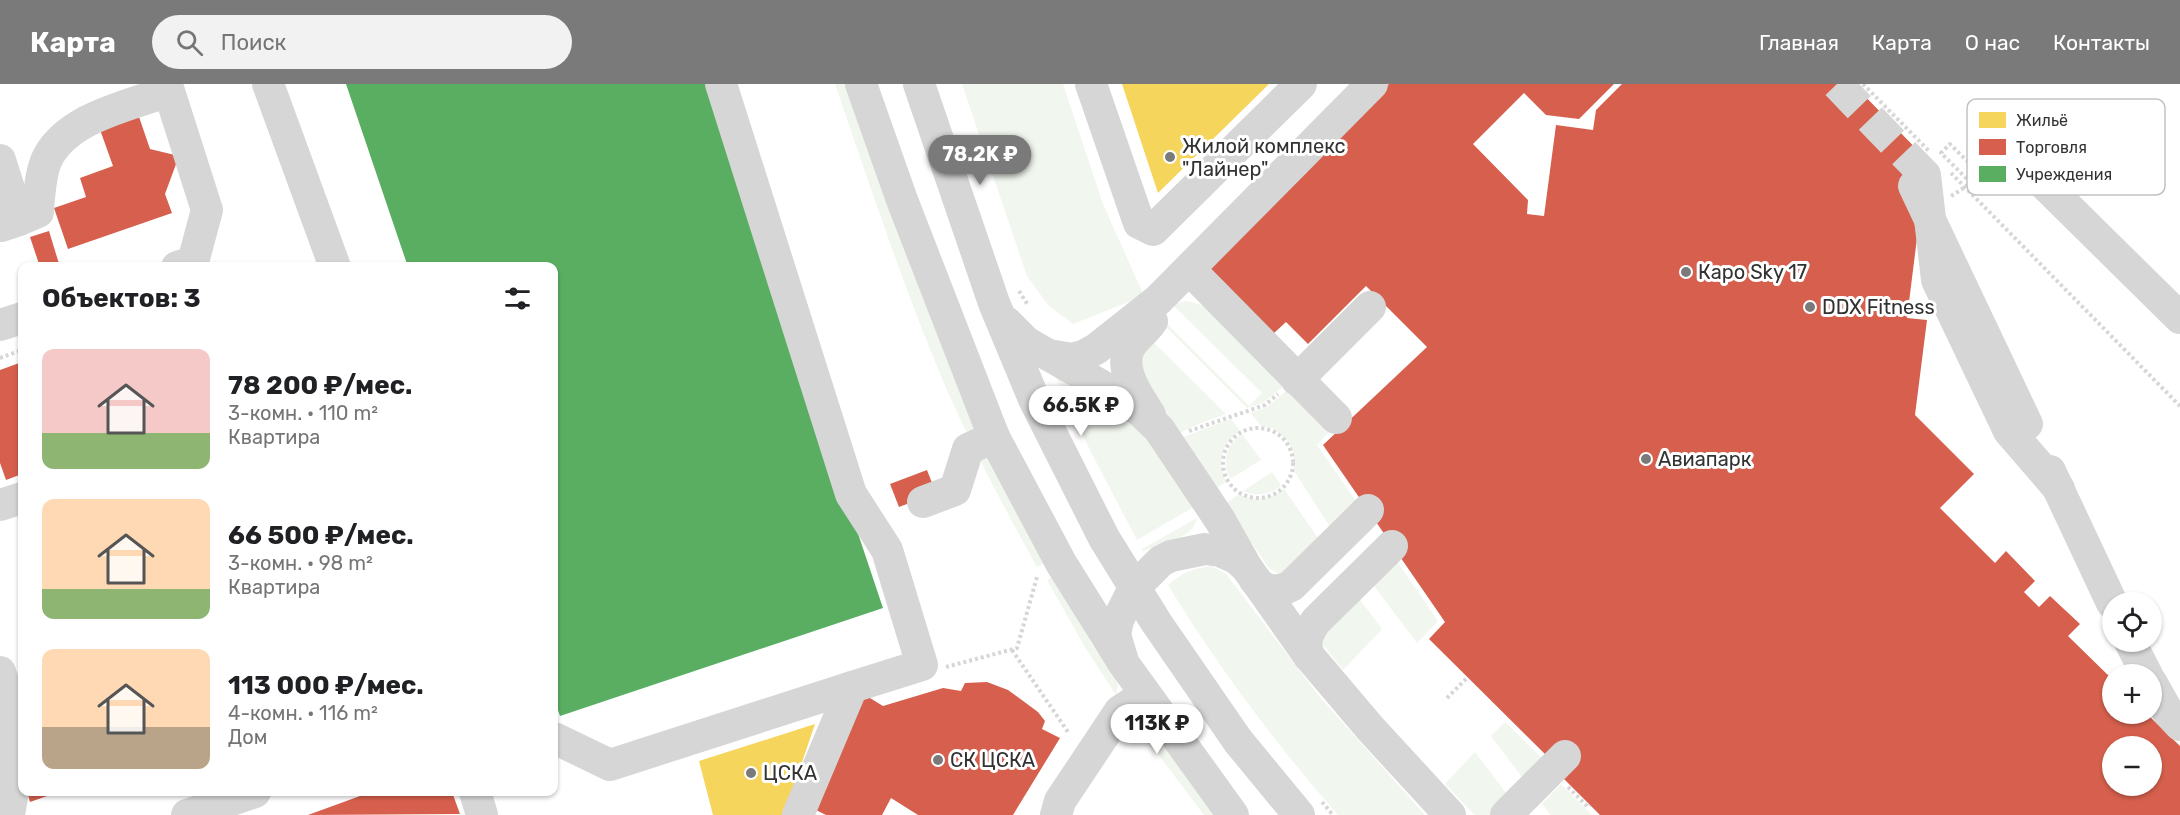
<!DOCTYPE html>
<html lang="ru">
<meta charset="utf-8">
<style>
body{margin:0;font-family:Rubik,sans-serif;background:#f2f2f2;color:#202124;height:100vh;display:flex;flex-direction:column;font-size:22px;white-space:nowrap}
*{box-sizing:border-box;margin:0}
p{font-size:20px;color:#757577}
.icon{flex:none;width:33px;height:33px;fill:none;stroke:currentColor;stroke-width:2;stroke-linecap:round;stroke-linejoin:round}
.map{position:relative;flex:1;overflow:hidden}
.panel{position:absolute;left:18px;top:178px;width:540px;height:534px;display:flex;flex-direction:column;background:#fff;border-radius:12px;box-shadow:0 2px 4px #0004}
.panel>*{flex:none}
.fabs{position:absolute;left:2102px;top:508px;display:grid;gap:12px}
.fabs a{display:grid;place-items:center;width:60px;height:60px;border-radius:50%;background:#fff;box-shadow:0 2px 4px #0004;font-size:30px}
.price{position:absolute;translate:-50% -51px;padding:0 14px;border-radius:21px;background:#fff;color:#222;font-size:20px;line-height:39px;filter:drop-shadow(0 2px 3px #0008)}
.price::after{content:'';position:absolute;left:50%;top:36px;width:18px;height:14px;margin-left:-9px;background:inherit;clip-path:polygon(0 0,100% 0,50% 100%)}
.price.selected{background:#7a7a7a;color:#fff}
ul{padding:0;list-style:none}
li{display:flex;align-items:center;gap:18px;height:150px;padding:0 24px}
li span{display:grid;place-items:center;flex:none;width:168px;height:120px;border-radius:12px;color:#555}
li>.icon{margin-inline-start:auto}
span .icon{width:72px;height:72px;fill:#fffc;stroke-width:1}
li b{font-size:26px}
h2{display:flex;justify-content:space-between;align-items:center;height:72px;padding:0 24px;font-size:26px}
header{display:flex;align-items:center;gap:36px;box-sizing:border-box;height:84px;padding:0 30px;background:#7a7a7a;color:#fff}
header strong{font-size:28px}
nav{display:flex;gap:33px;margin-inline-start:auto;font-size:21px}
.search{width:420px;height:54px;background:#f2f2f2;display:flex;align-items:center;gap:15px;box-sizing:border-box;padding:0 21px;border-radius:33px;color:#757577;font-size:22px}
.map>svg:first-child{display:block}
.green{fill:#f1f6ee}
.homes{fill:#f6d55c}
.shops{fill:#d6604d;fill-rule:evenodd}
.public{fill:#5aae61}
.lines{fill:none;stroke-linecap:round;stroke-linejoin:round}
.minor-tunnel{stroke:#d6d6d6;stroke-width:32;stroke-dasharray:32 16;stroke-linecap:butt}
.path{stroke:#d6d6d6;stroke-width:4;stroke-dasharray:3 3;stroke-linecap:butt}
.minor{stroke:#d6d6d6;stroke-width:32}
.minor-bridge{stroke:#d6d6d6;stroke-width:32}
.poi-dot{fill:#7a7a7a;stroke:#fff;stroke-width:2}
.labels{text-anchor:middle;stroke-width:6;stroke-linejoin:round;paint-order:stroke}
.poi-label{font-size:20px;fill:#323232;stroke:#fff;text-anchor:start}
.key{fill:#fff;stroke:#c2c2c2;stroke-width:1.5}
.key-label{font-size:16px;fill:#323232}
</style>
<header>
<strong>Карта</strong>
<div class="search"><svg class="icon" aria-label="search" viewBox="0 0 24 24"><circle cx="10" cy="10" r="6"/><path d="M15 15l6 6"/></svg>Поиск</div>
<nav><a>Главная</a><a>Карта</a><a>О нас</a><a>Контакты</a></nav>
</header>
<div class="map">
<svg width="2180" height="731" viewBox="0 0 2180 731">
<rect width="100%" height="100%" fill="#fff"/>
<g class="green">
<path d="M835,0H848L1045,479L1037,483C1005,425 973,366 946,304C904,205 870,102 835,0Z"/>
<path d="M962,0H1063L1103,120L1144,212L1073,240L1048,221L1027,192Z"/>
<path d="M1187,217L1199,220L1208,225L1284,302L1264,318L1247,324L1161,238L1162,226L1168,241L1249,322L1262,309L1172,220Z"/>
<path d="M1148,253L1226,330L1196,341L1178,350L1135,283Z"/>
<path d="M1055,291L1110,319L1149,352L1194,423L1137,456L1090,366Z"/>
<path d="M1287,306L1329,348L1317,361L1360,423L1334,449L1294,387L1293,368L1289,358L1273,344L1261,342L1251,329L1267,323Z"/>
<path d="M1231,335L1240,347C1221,359 1217,378 1226,398L1215,405L1181,354Z"/>
<path d="M1242,350L1261,376L1230,395C1222,378 1226,361 1242,350Z"/>
<path d="M1272,388L1281,401L1280,403C1267,411 1257,413 1243,407Z"/>
<path d="M1284,405L1323,461L1290,490H1278L1269,484L1225,420L1239,410C1254,419 1270,416 1284,405Z"/>
<path d="M1197,434C1194,455 1160,460 1143,467L1142,465Z"/>
<path d="M1392,470L1438,537L1417,559L1368,494Z"/>
<path d="M1211,482L1226,490L1319,612L1425,731H1338C1275,659 1218,583 1168,501C1182,489 1193,484 1211,482Z"/>
<path d="M1053,493L1091,559L1115,593L1118,601L1116,611L1085,563L1047,496Z"/>
<path d="M1354,508L1382,545L1343,586L1321,558Z"/>
<path d="M1131,634H1139L1150,642L1215,731H1204Z"/>
<path d="M1505,638L1544,676L1525,697L1491,652Z"/>
<path d="M1475,668L1509,713L1490,731H1475L1445,700Z"/>
<path d="M1561,700L1592,731H1551L1542,720Z"/>
</g>
<g class="homes">
<path d="M1122,0H1269L1158,109Z"/>
<path d="M815,640L784,731H713L699,677Z"/>
</g>
<g class="shops">
<path d="M1389,0H1614L1579,35L1546,31L1524,9L1473,60L1528,116L1527,130L1544,132L1556,41L1593,46L1596,26L1622,0H1853L1934,83L1918,146L1907,234L1927,236L1915,331L1974,390L1940,424L1995,479L2006,467L2035,497L2024,508L2039,523L2050,512L2080,540L2068,552L2112,595V630H2147L2180,662V731H1600L1561,692L1548,673L1429,555L1445,538L1323,361L1427,263L1366,202L1308,260L1286,238L1273,250L1206,183ZM2112,663H2151V702H2112Z"/>
<path d="M137,27L150,65L179,72L165,110L172,129L68,165L54,124L86,113L80,94L113,82L98,40Z"/>
<path d="M49,147L60,183H40L30,153Z"/>
<path d="M22,278V390L6,396L0,379V286Z"/>
<path d="M927,386L936,409L899,423L890,400Z"/>
<path d="M987,598L1008,606L1038,628L1045,637L1042,645L1060,654L1013,731H918L891,714L882,731H826L814,725L865,611L883,622L943,604L961,607L965,599Z"/>
<path d="M27,708H49L50,711L30,718Z"/>
<path d="M371,708H452L460,730L308,731Z"/>
</g>
<path class="public" d="M346,0H707L883,524L560,632L554,614V183H408Z"/>
<g class="lines">
<path class="minor-tunnel" d="M1837,0L1925,91"/>
<g class="path">
<path d="M1863,0L1929,67"/>
<path d="M1951,89L2180,322"/>
<path d="M1971,99L1941,69L1950,60L1980,90"/>
<path d="M1951,112C1967,103 1979,91 1994,81"/>
<path d="M1019,207L1028,221"/>
<path d="M0,274L22,266"/>
<circle cx="1258" cy="379" r="35"/>
<path d="M1189,347L1265,321L1278,310"/>
<path d="M1012,566L1068,648"/>
<path d="M946,583L1017,564L1037,493"/>
<path d="M1447,614L1468,593"/>
<path d="M1568,703L1588,723L1590,721"/>
<path d="M1322,718L1333,731"/>
</g>
<g class="minor">
<path d="M268,0L335,183"/>
<path d="M721,0L851,410L887,466L922,581L852,603"/>
<path d="M861,0L902,116L994,353L1061,479L1124,580L1233,731"/>
<path d="M919,0L994,219L1034,315L1104,454L1156,538L1238,657L1299,731"/>
<path d="M1091,0L1139,139L1153,146L1301,0"/>
<path d="M2007,58L2042,98L2180,234"/>
<path d="M0,76L19,136L1,142"/>
<path d="M1925,91L1937,196L2009,347L2059,405"/>
<path d="M19,136L38,128C39,112 40,93 46,77C65,34 128,22 169,7L207,126L193,178L177,183"/>
<path d="M1189,185L1336,334"/>
<path d="M1006,238L1026,258L1116,310L1139,326L1159,345L1220,436L1247,484L1309,572L1370,644L1450,731"/>
<path d="M0,241L22,234"/>
<path d="M1049,271L1072,275L1083,272L1096,265L1158,216L1372,0"/>
<path d="M1297,296L1370,223"/>
<path d="M1150,331C1137,310 1115,281 1133,258C1139,251 1147,245 1152,237"/>
<path d="M2050,387L2112,519"/>
<path d="M923,418L955,406L968,365L994,353"/>
<path d="M0,421L22,414"/>
<path d="M1255,496C1265,508 1278,509 1291,502L1368,426"/>
<path d="M2130,558L2147,591"/>
<path d="M1309,572C1303,559 1308,548 1316,537L1392,462"/>
<path d="M1122,574L1115,551L1118,536L1134,504L1161,477L1171,472L1205,465L1220,467L1236,474L1247,484"/>
<path d="M0,588L22,652"/>
<path d="M2151,598L2168,628L2180,641"/>
<path d="M0,653L15,695L9,731"/>
<path d="M554,654L610,681L852,603L798,731"/>
<path d="M475,708L482,731"/>
<path d="M187,731L255,708"/>
<path d="M1056,731L1060,717L1120,627L1144,611"/>
<path d="M1506,731L1565,672"/>
</g>
<path class="minor-bridge" d="M1914,102L2027,340"/>
</g>
<g class="poi-dot">
<circle cx="1170" cy="73" r="6"/>
<circle cx="1686" cy="188" r="6"/>
<circle cx="1810" cy="223" r="6"/>
<circle cx="1646" cy="375" r="6"/>
<circle cx="938" cy="676" r="6"/>
<circle cx="751" cy="689" r="6"/>
</g>
<g class="labels">
<g class="poi-label">
<text x="1182" y="69">Жилой комплекс<tspan x="1182" dy="23">"Лайнер"</tspan></text>
<text x="1698" y="195">Каро Sky 17</text>
<text x="1822" y="230">DDX Fitness</text>
<text x="1658" y="382">Авиапарк</text>
<text x="950" y="683">СК ЦСКА</text>
<text x="763" y="696">ЦСКА</text>
</g>
</g>
<rect x="1967" y="15" width="198" height="96" rx="9" class="key"/>
<rect x="1979" y="28" width="27" height="16" fill="#f6d55c"/>
<rect x="1979" y="55" width="27" height="16" fill="#d6604d"/>
<rect x="1979" y="82" width="27" height="16" fill="#5aae61"/>
<g class="key-label">
<text x="2016" y="42">Жильё</text>
<text x="2016" y="69">Торговля</text>
<text x="2016" y="96">Учреждения</text>
</g>
</svg>
<div class="fabs">
<a><svg class="icon" aria-label="locate" viewBox="0 0 24 24"><circle cx="12" cy="12" r="6"/><path d="M12 2v4M12 18v4M2 12h4M18 12h4"/></svg></a>
<a>+</a>
<a>−</a>
</div>
<b class="price selected" style="left:980px;top:102px">78.2K ₽</b>
<b class="price" style="left:1081px;top:353px">66.5K ₽</b>
<b class="price" style="left:1157px;top:671px">113K ₽</b>
<section class="panel">
<h2>Объектов: 3<svg class="icon" aria-label="filters" viewBox="0 0 24 24"><path d="M4 7h16M4 17h16"/><circle cx="9" cy="7" r="2"/><circle cx="15" cy="17" r="2"/></svg></h2>
<ul>
<li><span style="background:linear-gradient(#f6c9c9 70%,#8fb573 0)"><svg class="icon" aria-label="home" viewBox="0 0 24 24"><path d="M3 11l9-7 9 7M6 9v11h12V9"/></svg></span><div><b>78 200 ₽/мес.</b><p>3-комн. · 110 m²</p><p>Квартира</p></div></li>
<li><span style="background:linear-gradient(#ffd9b3 75%,#8fb573 0)"><svg class="icon" aria-label="home" viewBox="0 0 24 24"><path d="M3 11l9-7 9 7M6 9v11h12V9"/></svg></span><div><b>66 500 ₽/мес.</b><p>3-комн. · 98 m²</p><p>Квартира</p></div></li>
<li><span style="background:linear-gradient(#ffd9b3 65%,#b9a48a 0)"><svg class="icon" aria-label="home" viewBox="0 0 24 24"><path d="M3 11l9-7 9 7M6 9v11h12V9"/></svg></span><div><b>113 000 ₽/мес.</b><p>4-комн. · 116 m²</p><p>Дом</p></div></li>
</ul>
</section>
</div>
